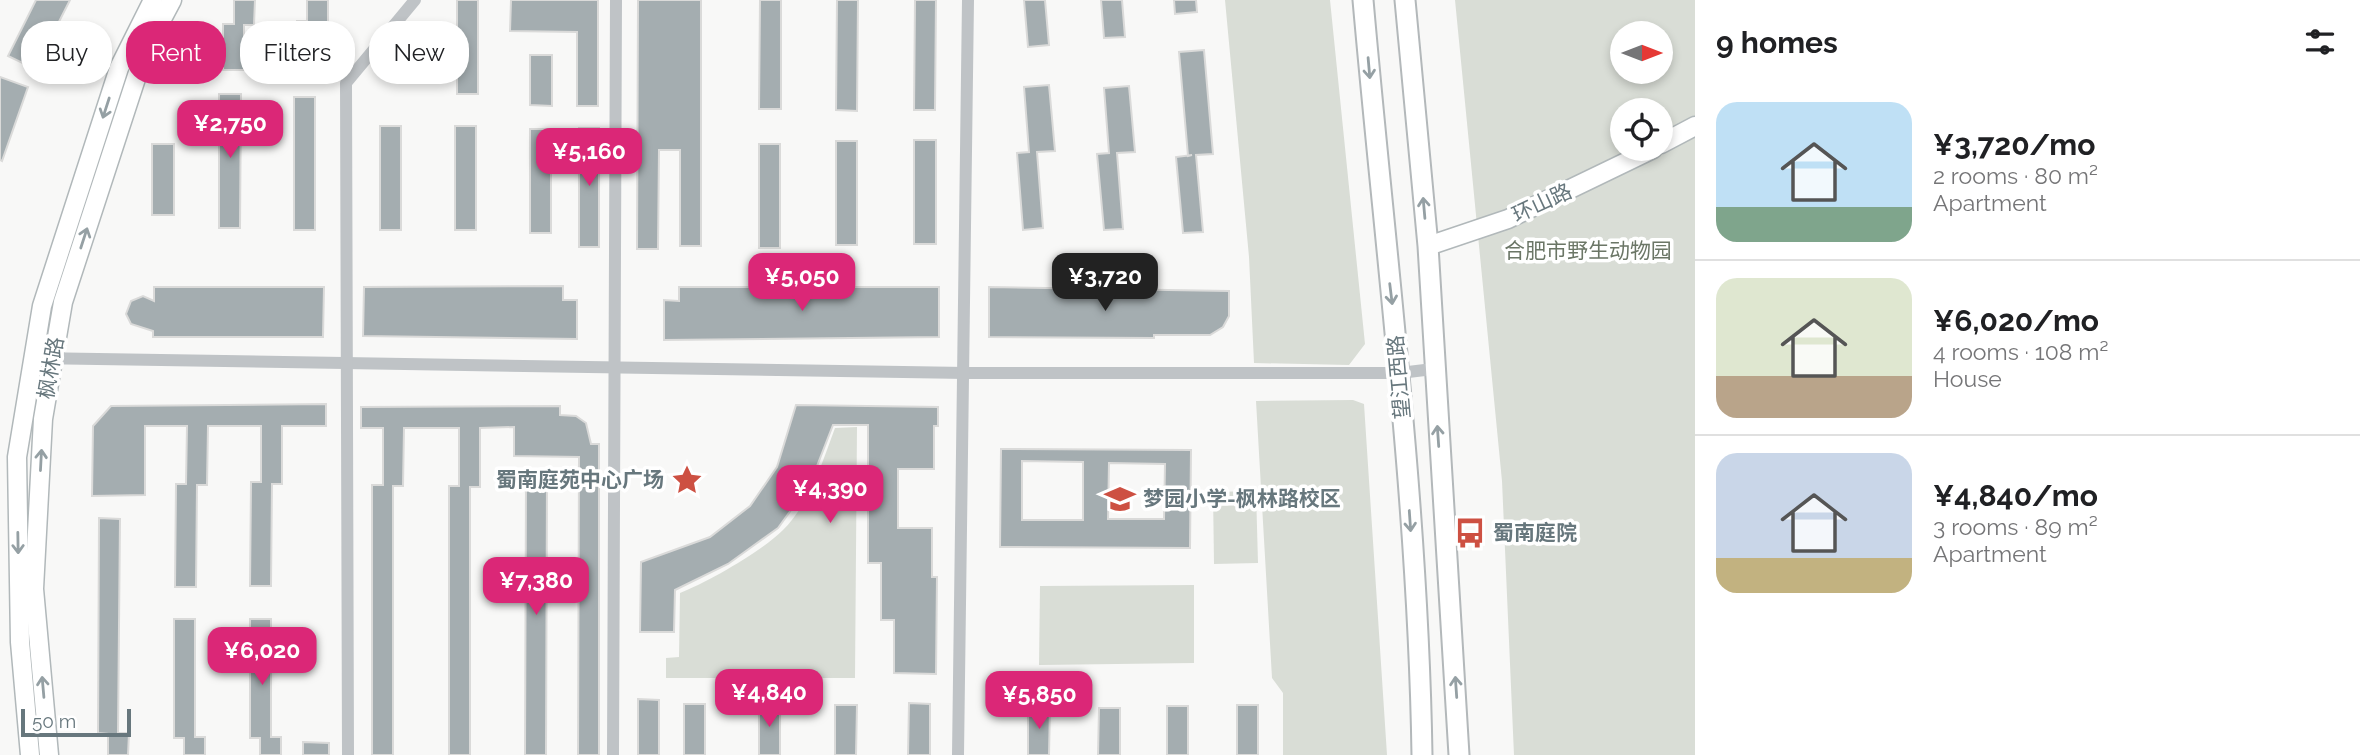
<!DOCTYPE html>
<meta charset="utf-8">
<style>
body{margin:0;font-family:Raleway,"Noto Sans SC",sans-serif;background:#f6f6f6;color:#202124;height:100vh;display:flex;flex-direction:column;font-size:26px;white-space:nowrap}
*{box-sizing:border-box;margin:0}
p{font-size:23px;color:#757577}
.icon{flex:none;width:38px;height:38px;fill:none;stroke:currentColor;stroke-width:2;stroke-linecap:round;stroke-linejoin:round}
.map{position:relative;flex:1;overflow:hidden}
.side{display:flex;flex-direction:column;background:#fff;width:665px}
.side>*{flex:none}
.guide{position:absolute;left:21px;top:21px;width:665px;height:63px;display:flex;gap:14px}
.needle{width:46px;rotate:90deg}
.fabs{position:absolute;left:1610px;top:21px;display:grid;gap:14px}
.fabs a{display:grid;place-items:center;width:63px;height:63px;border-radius:50%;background:#fff;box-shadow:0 4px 10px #0003;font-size:35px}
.scale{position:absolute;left:21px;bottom:18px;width:110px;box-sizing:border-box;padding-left:7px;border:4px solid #67777d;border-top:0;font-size:19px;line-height:24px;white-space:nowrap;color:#67777d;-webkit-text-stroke:5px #fff;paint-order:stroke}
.price{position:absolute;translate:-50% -60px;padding:0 16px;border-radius:14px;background:#db2777;color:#fff;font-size:23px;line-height:46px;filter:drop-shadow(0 2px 4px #0008)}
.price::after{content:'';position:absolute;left:50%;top:42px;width:21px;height:16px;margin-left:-10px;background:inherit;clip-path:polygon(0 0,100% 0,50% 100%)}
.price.active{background:#222;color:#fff}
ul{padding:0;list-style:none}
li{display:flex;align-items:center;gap:21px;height:175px;padding:0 21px}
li+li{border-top:2px solid #e0e0e0}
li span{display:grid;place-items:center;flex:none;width:196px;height:140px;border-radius:21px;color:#555}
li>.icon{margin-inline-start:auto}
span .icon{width:84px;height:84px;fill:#fffc;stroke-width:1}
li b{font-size:30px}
h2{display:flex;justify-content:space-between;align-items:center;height:84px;padding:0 21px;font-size:30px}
.pill{padding:0 24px;border-radius:28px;background:#fff;box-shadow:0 4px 10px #0003;font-size:24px;line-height:63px}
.pill.active{background:#db2777;color:#fff}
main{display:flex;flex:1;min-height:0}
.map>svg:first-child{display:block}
.green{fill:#d9ddd6;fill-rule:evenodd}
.building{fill:#a4adb0;stroke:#dadad9;stroke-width:2;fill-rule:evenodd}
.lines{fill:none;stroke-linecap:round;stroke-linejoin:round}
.secondary-casing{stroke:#b1b8ba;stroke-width:21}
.primary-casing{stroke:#b3b8ba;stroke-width:23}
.street{stroke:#bfc3c6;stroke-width:12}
.secondary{stroke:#fff;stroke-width:18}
.primary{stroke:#fff;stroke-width:19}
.oneway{stroke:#95a0a4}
.labels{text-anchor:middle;stroke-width:7;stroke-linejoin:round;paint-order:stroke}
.street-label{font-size:21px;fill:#67777d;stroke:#fff}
.park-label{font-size:21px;fill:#6b7666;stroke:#fff}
.poi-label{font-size:21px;font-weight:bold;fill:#67777d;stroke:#fff;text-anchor:start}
</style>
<main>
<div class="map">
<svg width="1695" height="755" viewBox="0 0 1695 755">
<rect width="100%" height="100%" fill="#f8f8f7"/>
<g class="green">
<path d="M1225,0H1330L1365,344L1349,365L1254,363L1249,257Z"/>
<path d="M1455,0H1695V755H1514L1502,481ZM1622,33H1661V72H1622ZM1622,110H1661V149H1622Z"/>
<path d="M1353,400L1364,404L1387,755H1283V693L1272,678L1256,401Z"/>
<path d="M857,427L855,678H666V658L679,657L680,593C708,582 762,551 783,530C810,503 822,463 835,428Z"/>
<path d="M1256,491L1258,563L1214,564L1213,492Z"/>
<path d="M1194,585V663L1039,665L1040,586Z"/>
</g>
<g class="building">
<path d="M36,0H70L35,69L8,56Z"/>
<path d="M234,0H255L254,25H244V70H223V24H234Z"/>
<path d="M307,0H328V22H318V66H297V21H307Z"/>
<rect x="457" y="0" width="21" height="94"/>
<path d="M511,0H598V106H577V32L510,31Z"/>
<path d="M638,0H701V246H680V150H659L658,249H637Z"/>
<path d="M760,0H781V109H759Z"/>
<path d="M837,0H858L857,111L836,110Z"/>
<path d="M915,0H936L935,110H914Z"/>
<path d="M1024,0H1045L1049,45L1028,47Z"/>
<path d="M1101,0H1122L1125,37L1104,38Z"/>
<path d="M1174,0H1196L1197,12L1175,14Z"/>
<path d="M1204,50L1213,154L1196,155L1203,232L1183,233L1176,157L1192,155L1188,156L1179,52Z"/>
<path d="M530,55H552V106L530,105Z"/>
<path d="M0,77L28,87L2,161L0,160Z"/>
<path d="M1049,85L1055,151L1037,152L1043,228L1023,230L1017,153L1029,152L1024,87Z"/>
<path d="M1129,86L1135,152L1117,153L1123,229L1104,230L1097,154L1109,153L1104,88Z"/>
<path d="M219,94H241L240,228H219Z"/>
<rect x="294" y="97" width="21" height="133"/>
<rect x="380" y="126" width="21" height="104"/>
<rect x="455" y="126" width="21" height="104"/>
<rect x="579" y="128" width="20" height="119"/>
<rect x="530" y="129" width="21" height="104"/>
<rect x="914" y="140" width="22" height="104"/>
<rect x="836" y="141" width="21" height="104"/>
<rect x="152" y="144" width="22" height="71"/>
<rect x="759" y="144" width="21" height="104"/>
<path d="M563,286V300H577V339L363,336L364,287Z"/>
<path d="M154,287H324L323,337H153V331L131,324L126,314L131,301L143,296L154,301Z"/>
<path d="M679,287H939V337L664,340V300L679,301Z"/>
<path d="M989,287L1229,291V316L1223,327L1210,335H1154V338L989,337Z"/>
<path d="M326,404V426H282V484H272L271,586H250L251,482H261V426H208L207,485H197L196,587H175L176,484H186L187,426H145V495L92,496L93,426L111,406Z"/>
<path d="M796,405L938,407V426H934V469H898V528H932V577H937L936,674L894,673V620H881V563H868V425H833L810,484L778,528L728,564L675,590L674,632H640L641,562L710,537L750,506L777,467Z"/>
<path d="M560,406V415L576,416L586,423L591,444H599V755H578L579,457L514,456V427L480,428V487H470V755H449V486H459V428H404L403,486H393V755H372V485H383V428H361V407Z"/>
<path d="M1001,449L1191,450L1190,548L1000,547ZM1022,461L1083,462V520H1022ZM1109,463L1165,464L1164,519H1108Z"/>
<path d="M526,479H547L546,755H525Z"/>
<path d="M99,518L120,519L118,733H129L128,755H108V734L98,733Z"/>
<path d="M174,619H195V737H205V755H184V738H174Z"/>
<path d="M250,619H271V737H281V755H260V738H250Z"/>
<path d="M638,699L659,700V755H638Z"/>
<path d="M759,703L780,704V755H759Z"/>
<path d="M909,703L930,704V755H908Z"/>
<rect x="684" y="704" width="21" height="51"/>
<path d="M835,705H857L856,755H835Z"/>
<rect x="1237" y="705" width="21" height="50"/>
<rect x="1167" y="706" width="21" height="49"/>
<path d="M1028,707H1050L1049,755H1028Z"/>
<path d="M1099,708H1120V755H1098Z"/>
<path d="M303,742L329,743V755H303Z"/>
</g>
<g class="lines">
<g class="secondary-casing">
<g id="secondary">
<path d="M1661,144L1695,126"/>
<path d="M1428,246L1508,219L1653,149"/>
<path d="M30,755L20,642L17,457L42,306L119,68L153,0"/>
<path d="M49,755L34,589L43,419L63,302L145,51L172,0"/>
</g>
</g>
<g class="primary-casing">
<g id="primary">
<path d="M1363,0C1385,251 1418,503 1422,755"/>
<path d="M1405,0L1428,246L1459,755"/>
</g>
</g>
<g class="street">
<path d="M34,358L966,373H1400L1433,369"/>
<path d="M348,755L346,83L415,0"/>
<path d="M613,755L616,0"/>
<path d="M958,755L968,0"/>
</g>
<use href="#secondary" class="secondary"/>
<use href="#primary" class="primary"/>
</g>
<defs><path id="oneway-shaft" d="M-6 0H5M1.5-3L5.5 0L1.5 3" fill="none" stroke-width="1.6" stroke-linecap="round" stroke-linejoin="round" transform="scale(1.75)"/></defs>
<g class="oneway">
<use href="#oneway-shaft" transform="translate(1369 68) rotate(85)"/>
<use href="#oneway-shaft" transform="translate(106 108) rotate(108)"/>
<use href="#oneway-shaft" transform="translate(1424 208) rotate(-95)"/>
<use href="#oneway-shaft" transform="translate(84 238) rotate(-72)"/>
<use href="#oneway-shaft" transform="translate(1391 294) rotate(83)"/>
<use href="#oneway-shaft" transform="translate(1438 436) rotate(-94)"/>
<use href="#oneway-shaft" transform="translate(41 460) rotate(-87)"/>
<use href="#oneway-shaft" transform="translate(1410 521) rotate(86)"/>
<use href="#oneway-shaft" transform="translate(18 543) rotate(89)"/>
<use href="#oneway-shaft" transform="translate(43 687) rotate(-95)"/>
<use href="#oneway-shaft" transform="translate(1456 687) rotate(-94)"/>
</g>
<defs>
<g id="sight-bare" transform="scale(2.415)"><path d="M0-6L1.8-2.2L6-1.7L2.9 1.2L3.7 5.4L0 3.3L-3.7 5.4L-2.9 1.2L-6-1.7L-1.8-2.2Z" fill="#cd5042" stroke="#fff" stroke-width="2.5" paint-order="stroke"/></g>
<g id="school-bare" transform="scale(2.415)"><path d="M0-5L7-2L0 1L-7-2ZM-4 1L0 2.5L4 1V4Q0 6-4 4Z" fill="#cd5042" stroke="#fff" stroke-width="2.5" paint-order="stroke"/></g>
<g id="bus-bare" transform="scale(2.415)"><path d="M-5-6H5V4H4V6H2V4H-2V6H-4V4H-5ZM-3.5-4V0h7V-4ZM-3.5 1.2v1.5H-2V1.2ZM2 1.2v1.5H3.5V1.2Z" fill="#cd5042" stroke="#fff" stroke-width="2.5" paint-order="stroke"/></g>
</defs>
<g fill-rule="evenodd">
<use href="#sight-bare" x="687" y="480"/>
<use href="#school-bare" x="1120" y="499"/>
<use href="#bus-bare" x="1470" y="533"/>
</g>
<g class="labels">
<g class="street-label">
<text transform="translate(1542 203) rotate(-25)" y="7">环山路</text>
<text transform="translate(51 368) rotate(-80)" y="7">枫林路</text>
<text transform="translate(1399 377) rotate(-95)" y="7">望江西路</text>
</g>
<g class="park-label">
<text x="1588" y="258">合肥市野生动物园</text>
</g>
<g class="poi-label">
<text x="664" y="487" text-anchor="end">蜀南庭苑中心广场</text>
<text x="1143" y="506">梦园小学-枫林路校区</text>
<text x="1493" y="540">蜀南庭院</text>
</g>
</g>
</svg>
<div class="fabs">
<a><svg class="needle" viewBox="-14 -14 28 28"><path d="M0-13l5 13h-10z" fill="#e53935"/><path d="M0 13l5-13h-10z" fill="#757577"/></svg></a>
<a><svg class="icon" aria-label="locate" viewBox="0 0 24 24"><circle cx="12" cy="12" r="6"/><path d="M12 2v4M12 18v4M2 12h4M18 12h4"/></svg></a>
</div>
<div class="scale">50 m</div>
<b class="price" style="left:230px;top:160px">¥2,750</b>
<b class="price" style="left:589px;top:188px">¥5,160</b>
<b class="price" style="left:802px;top:313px">¥5,050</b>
<b class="price active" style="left:1105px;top:313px">¥3,720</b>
<b class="price" style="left:830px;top:525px">¥4,390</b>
<b class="price" style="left:536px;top:617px">¥7,380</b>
<b class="price" style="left:262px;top:687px">¥6,020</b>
<b class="price" style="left:769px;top:729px">¥4,840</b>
<b class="price" style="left:1039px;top:731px">¥5,850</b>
<div class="guide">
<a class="pill">Buy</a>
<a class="pill active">Rent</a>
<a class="pill">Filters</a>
<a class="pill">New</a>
</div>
</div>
<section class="side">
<h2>9 homes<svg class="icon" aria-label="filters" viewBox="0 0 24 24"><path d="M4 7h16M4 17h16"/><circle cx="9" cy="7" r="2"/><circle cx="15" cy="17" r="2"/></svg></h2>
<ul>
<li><span style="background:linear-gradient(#bfe0f5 75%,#7fa58c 0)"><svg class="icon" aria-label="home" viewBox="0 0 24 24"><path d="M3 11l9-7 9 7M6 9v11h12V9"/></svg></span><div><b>¥3,720/mo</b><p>2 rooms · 80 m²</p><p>Apartment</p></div></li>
<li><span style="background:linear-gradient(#dfe7d0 70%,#b9a48a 0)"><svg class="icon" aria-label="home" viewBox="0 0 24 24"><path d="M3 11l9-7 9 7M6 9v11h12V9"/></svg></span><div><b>¥6,020/mo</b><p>4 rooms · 108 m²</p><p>House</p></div></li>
<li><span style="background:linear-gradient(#c9d6e8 75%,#c2b280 0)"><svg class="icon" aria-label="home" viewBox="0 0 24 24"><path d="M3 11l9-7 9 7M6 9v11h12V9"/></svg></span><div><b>¥4,840/mo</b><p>3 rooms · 89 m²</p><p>Apartment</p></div></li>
</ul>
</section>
</main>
